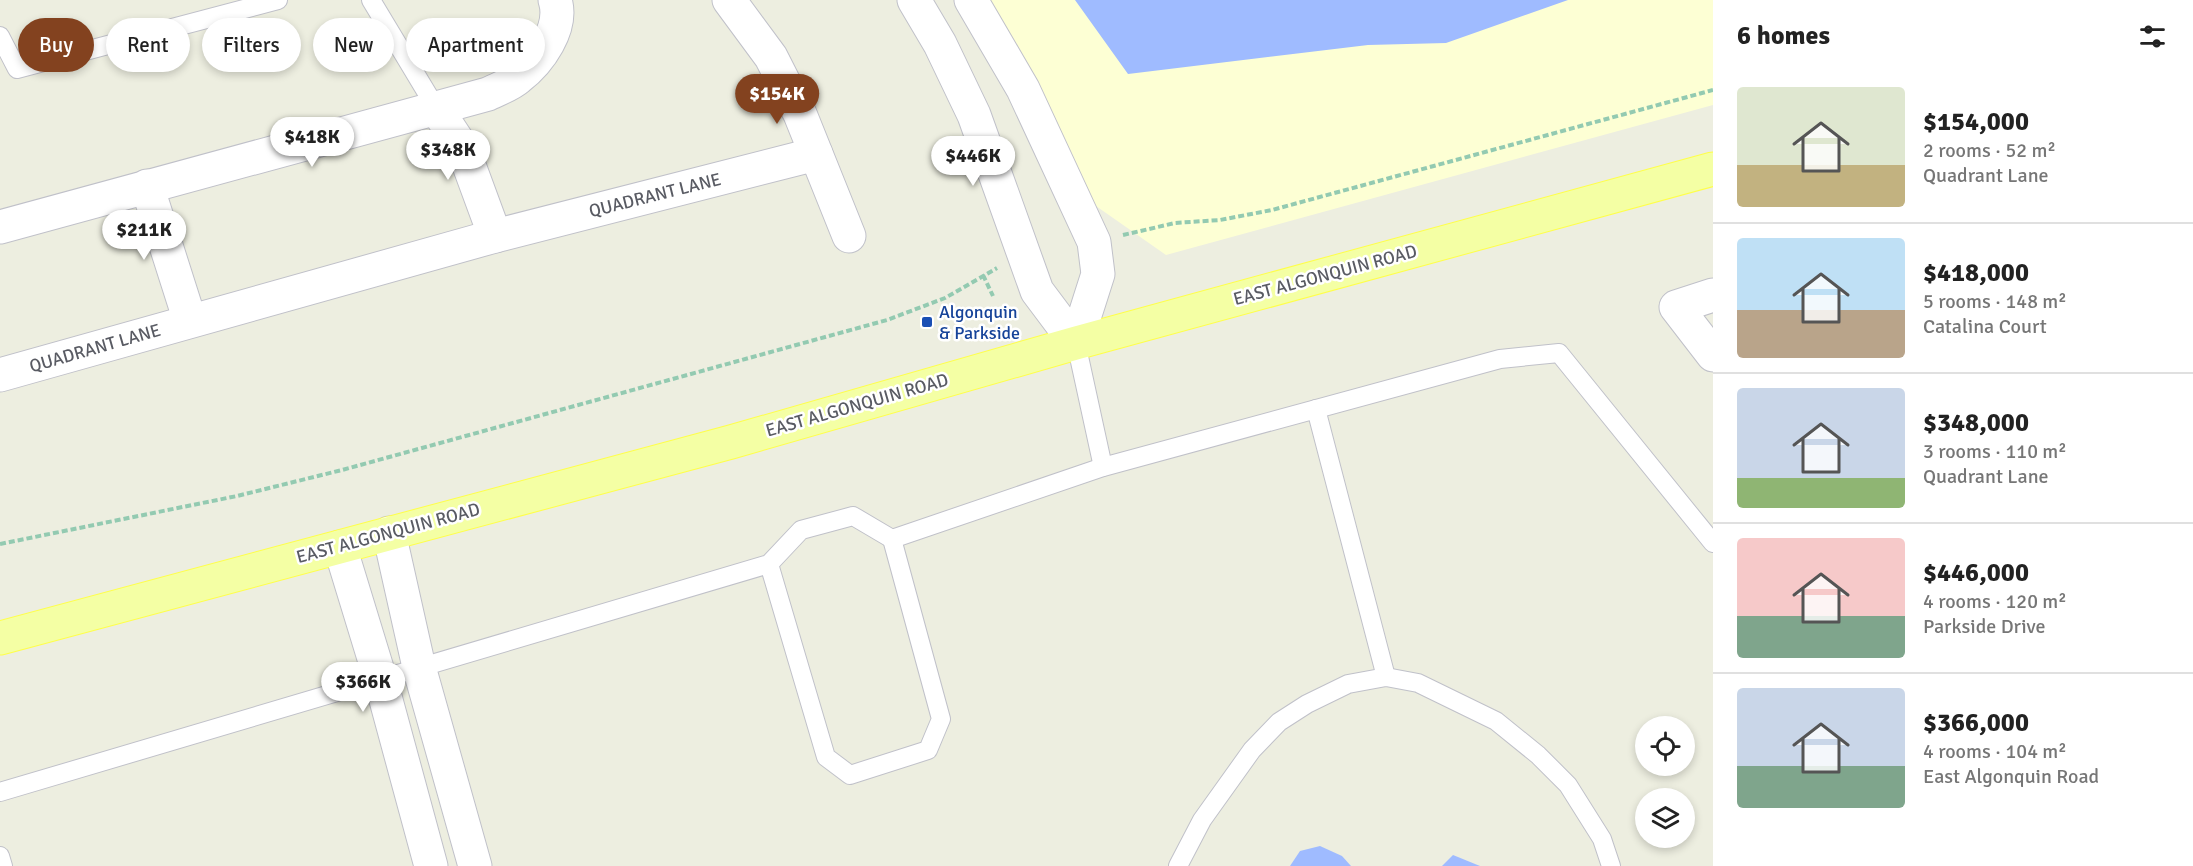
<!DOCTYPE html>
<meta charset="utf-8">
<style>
body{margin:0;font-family:Signika,sans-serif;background:#f2f2f2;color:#222;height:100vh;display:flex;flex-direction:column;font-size:22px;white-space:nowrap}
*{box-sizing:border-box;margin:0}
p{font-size:20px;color:#767676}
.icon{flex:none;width:33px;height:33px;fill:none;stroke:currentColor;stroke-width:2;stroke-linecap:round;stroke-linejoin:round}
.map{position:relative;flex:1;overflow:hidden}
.panel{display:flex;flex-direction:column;background:#fff;width:480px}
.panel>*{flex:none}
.banner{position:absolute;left:18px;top:18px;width:570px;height:54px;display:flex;gap:12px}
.buttons{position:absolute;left:1635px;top:716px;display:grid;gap:12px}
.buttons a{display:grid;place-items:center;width:60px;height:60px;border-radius:50%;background:#fff;box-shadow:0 3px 9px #0003;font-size:30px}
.price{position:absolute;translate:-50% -51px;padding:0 14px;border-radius:21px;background:#fff;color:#222;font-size:20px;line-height:39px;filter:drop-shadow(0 2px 3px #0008)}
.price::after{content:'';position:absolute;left:50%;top:36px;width:18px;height:14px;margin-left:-9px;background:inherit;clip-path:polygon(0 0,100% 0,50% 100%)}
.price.on{background:#83421f;color:#fff}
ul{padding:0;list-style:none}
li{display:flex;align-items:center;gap:18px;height:150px;padding:0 24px}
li+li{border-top:2px solid #e0e0e0}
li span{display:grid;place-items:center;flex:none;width:168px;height:120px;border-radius:6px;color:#555}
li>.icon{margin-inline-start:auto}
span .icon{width:72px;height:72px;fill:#fffc;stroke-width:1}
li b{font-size:26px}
h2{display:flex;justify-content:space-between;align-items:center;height:72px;padding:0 24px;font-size:26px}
.chip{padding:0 21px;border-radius:27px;background:#fff;box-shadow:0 3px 9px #0003;font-size:21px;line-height:54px}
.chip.on{background:#83421f;color:#fff}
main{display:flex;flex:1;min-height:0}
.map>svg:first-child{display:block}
.commercial{fill:#fdffd4}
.water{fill:#9fbbff}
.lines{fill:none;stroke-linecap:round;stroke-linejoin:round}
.lane-casing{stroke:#c0c1c9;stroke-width:20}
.street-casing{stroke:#c0c1c9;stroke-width:35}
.primary-casing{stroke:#ffff49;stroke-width:35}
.path{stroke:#93cab1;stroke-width:4;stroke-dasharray:6 3;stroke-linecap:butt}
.lane{stroke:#fff;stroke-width:18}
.street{stroke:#fff;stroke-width:33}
.primary{stroke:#f4ffa4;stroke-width:33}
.transit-dot{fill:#1a4fb4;stroke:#fff;stroke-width:2}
.labels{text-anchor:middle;stroke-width:5;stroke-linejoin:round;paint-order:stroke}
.street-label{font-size:18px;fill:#595b63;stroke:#fff}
.transit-label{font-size:18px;fill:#164399;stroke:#fff;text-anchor:start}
</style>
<main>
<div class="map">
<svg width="1713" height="866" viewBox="0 0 1713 866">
<rect width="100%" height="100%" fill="#edeee0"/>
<path class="commercial" d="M983,0H1713V105L1166,255L1096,206Z"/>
<g class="water">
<path d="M1075,0H1568L1446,43L1368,45L1128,74Z"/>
<path d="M1320,846L1342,856L1351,866H1290L1300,851Z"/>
<path d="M1453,855L1480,866H1442Z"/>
</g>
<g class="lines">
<g class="lane-casing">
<g id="lane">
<path d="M371,0L436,108"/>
<path d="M0,36L17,69L278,0"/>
<path d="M1076,343L1103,467"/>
<path d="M1316,409L1386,677"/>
<path d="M769,564L826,757L850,775L928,750L941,719L892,539"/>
<path d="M0,792L769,564L801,530L853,516L892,539L1103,467L1500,359L1559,353L1713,543"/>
<path d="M0,856L3,866"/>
<path d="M1178,866L1202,820L1252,750L1279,722L1307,704L1348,684L1386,677L1418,683L1496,721L1538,755L1568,785L1602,839L1611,866"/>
</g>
</g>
<g class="street-casing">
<g id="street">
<path d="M729,0L771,57L800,114L849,236"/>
<path d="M914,0L940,44L974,115L1037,291L1076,343"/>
<path d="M971,0L1023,89L1094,242L1098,274L1076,343"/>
<path d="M436,108L463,149L495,236"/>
<path d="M147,186L190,321"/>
<path d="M0,227L488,94C498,89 510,85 518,78C539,62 564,28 555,0"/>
<path d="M1713,295L1676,307L1713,355"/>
<path d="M0,375L495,236L816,154"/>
<path d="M389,533L419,667L475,866"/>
<path d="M340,547L380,678L431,866"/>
</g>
</g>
<g class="primary-casing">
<path id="primary" d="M0,638L731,442L1076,343L1713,169"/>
</g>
<g class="path">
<path d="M1123,235L1175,223L1220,220L1272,210L1713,90"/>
<path d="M983,275L993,296"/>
<path d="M0,544L237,496L342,470L887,320L945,298L997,268"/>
</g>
<use href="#lane" class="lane"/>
<use href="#street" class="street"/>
<use href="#primary" class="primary"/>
</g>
<rect class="transit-dot" x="921" y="316" width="12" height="12" rx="3"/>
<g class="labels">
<g class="street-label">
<text transform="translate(655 195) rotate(-14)" y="6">QUADRANT LANE</text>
<text transform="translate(1325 275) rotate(-15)" y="6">EAST ALGONQUIN ROAD</text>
<text transform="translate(95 348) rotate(-16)" y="6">QUADRANT LANE</text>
<text transform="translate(857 405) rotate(-16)" y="6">EAST ALGONQUIN ROAD</text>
<text transform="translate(388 533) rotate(-15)" y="6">EAST ALGONQUIN ROAD</text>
</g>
<g class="transit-label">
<text x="939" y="318">Algonquin<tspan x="939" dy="21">&amp; Parkside</tspan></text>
</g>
</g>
</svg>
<div class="buttons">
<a><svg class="icon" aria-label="locate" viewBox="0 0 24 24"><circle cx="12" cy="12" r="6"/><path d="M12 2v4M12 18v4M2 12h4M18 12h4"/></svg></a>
<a><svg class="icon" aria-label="layers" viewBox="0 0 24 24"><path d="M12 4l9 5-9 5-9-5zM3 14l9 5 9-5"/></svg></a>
</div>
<b class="price on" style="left:777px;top:125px">$154K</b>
<b class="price" style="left:312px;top:168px">$418K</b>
<b class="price" style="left:448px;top:181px">$348K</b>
<b class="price" style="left:973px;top:187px">$446K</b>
<b class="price" style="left:144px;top:261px">$211K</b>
<b class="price" style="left:363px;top:713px">$366K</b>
<div class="banner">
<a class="chip on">Buy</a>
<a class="chip">Rent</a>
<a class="chip">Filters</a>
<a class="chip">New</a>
<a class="chip">Apartment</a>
</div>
</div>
<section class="panel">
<h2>6 homes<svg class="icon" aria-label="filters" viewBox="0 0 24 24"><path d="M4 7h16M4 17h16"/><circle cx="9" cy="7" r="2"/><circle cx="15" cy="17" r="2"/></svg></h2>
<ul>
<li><span style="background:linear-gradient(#dfe7d0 65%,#c2b280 0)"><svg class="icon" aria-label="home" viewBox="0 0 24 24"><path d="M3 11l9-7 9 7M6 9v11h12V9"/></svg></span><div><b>$154,000</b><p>2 rooms · 52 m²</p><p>Quadrant Lane</p></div></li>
<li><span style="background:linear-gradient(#bfe0f5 60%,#b9a48a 0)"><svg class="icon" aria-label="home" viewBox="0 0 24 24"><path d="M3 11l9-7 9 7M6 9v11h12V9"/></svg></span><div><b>$418,000</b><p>5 rooms · 148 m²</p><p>Catalina Court</p></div></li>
<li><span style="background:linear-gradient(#c9d6e8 75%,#8fb573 0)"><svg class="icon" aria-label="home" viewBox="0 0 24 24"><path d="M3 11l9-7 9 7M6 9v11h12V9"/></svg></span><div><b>$348,000</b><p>3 rooms · 110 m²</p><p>Quadrant Lane</p></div></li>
<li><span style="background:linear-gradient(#f6c9c9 65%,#7fa58c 0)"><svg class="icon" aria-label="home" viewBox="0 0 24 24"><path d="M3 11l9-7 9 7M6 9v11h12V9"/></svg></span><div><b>$446,000</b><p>4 rooms · 120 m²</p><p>Parkside Drive</p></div></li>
<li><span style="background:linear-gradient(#c9d6e8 65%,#7fa58c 0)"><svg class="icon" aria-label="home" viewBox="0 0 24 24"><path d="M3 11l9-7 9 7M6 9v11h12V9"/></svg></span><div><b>$366,000</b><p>4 rooms · 104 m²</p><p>East Algonquin Road</p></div></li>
</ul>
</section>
</main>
